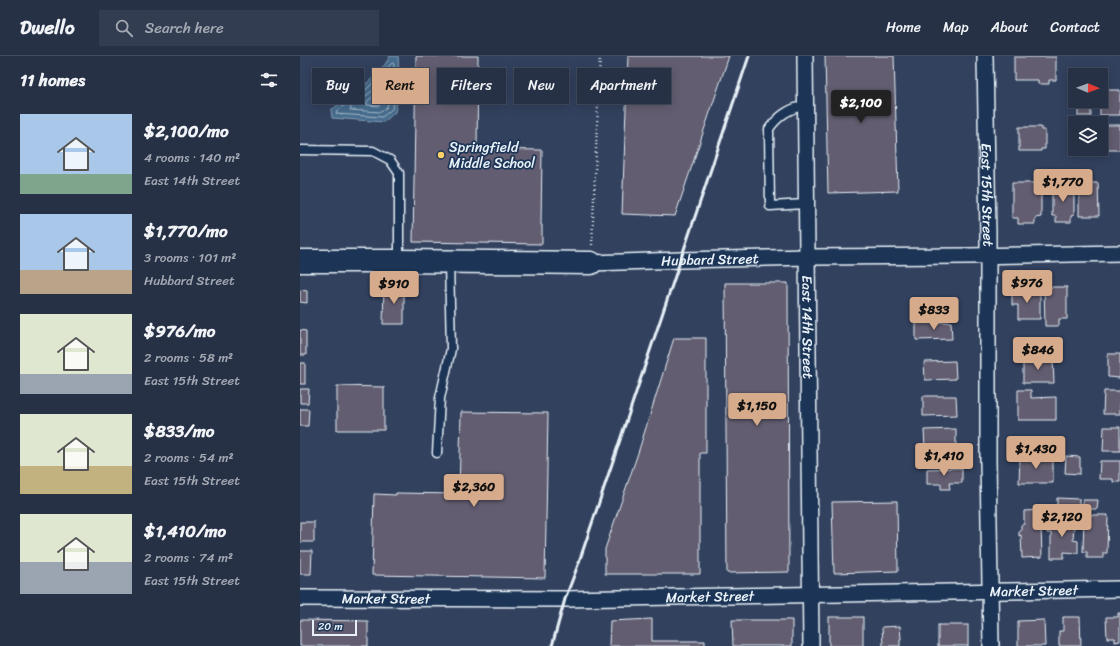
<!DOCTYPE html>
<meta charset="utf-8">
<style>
body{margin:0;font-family:Sriracha,sans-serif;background:#323d51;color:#f1f3f6;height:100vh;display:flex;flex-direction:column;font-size:15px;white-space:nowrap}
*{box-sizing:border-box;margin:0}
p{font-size:13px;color:#a4a9b3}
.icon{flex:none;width:22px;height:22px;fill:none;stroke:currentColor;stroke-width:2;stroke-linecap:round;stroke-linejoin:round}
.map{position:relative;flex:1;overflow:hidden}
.details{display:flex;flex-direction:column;background:#263146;width:300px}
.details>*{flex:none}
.hud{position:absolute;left:12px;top:12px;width:380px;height:36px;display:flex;gap:8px}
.needle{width:26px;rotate:91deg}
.controls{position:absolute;left:768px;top:12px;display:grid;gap:8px}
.controls a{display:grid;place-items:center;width:40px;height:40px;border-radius:0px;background:#263146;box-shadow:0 2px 10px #0003,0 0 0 1px #424c5f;font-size:20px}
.scale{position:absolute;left:12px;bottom:10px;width:45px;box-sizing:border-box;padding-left:4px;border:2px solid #e8f1f8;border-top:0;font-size:11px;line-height:14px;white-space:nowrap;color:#e8f1f8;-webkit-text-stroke:3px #1d3557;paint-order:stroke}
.price{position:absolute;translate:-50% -34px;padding:0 9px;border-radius:4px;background:#d6ab8b;color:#111;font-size:13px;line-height:26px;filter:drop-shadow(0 1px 2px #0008)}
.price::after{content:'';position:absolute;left:50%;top:24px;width:12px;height:9px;margin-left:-6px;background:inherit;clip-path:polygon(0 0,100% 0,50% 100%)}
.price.active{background:#222;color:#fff}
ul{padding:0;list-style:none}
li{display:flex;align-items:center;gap:12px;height:100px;padding:0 20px}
li span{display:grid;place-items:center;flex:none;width:112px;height:80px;border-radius:0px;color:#555}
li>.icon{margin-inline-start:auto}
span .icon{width:48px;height:48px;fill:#fffc;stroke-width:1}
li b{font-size:17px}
h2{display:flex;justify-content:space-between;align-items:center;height:48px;padding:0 20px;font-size:17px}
.pill{padding:0 14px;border-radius:0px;background:#263146;box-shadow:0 2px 10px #0003,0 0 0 1px #424c5f;font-size:14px;line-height:36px}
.pill.active{background:#d6ab8b;color:#111}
header{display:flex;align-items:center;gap:24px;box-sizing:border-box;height:56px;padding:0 20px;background:#263146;border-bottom:1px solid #424c5f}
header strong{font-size:19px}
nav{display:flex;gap:22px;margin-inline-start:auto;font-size:14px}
.search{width:280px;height:36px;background:#323d51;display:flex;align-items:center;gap:10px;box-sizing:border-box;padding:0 14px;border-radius:0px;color:#a4a9b3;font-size:15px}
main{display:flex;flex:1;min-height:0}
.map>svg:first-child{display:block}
.water{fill:#466c8d;stroke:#87a1b8}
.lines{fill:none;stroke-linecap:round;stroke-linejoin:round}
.shore{stroke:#a7bccd;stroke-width:1}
.building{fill:#625d6f;stroke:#e8f1f8}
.service-casing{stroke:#e8f1f8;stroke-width:11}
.minor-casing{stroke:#e8f1f8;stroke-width:18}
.secondary-casing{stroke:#e8f1f8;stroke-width:25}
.path{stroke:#e8f1f8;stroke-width:2.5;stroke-dasharray:1 3;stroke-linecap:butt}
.service{stroke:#1d3557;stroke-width:8}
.minor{stroke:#1d3557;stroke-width:15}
.secondary{stroke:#1d3557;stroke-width:22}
.rail{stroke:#e8f1f8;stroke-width:3}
.poi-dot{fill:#ffd166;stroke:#1d3557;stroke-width:1.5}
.labels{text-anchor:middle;stroke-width:3.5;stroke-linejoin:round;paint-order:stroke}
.poi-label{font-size:14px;fill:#e8f1f8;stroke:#1d3557;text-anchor:start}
.street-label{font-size:14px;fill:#e8f1f8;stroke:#1d3557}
</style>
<header>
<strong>Dwello</strong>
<div class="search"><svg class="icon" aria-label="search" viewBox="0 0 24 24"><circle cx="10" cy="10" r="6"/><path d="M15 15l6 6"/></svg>Search here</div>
<nav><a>Home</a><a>Map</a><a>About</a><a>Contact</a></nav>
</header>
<main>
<section class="details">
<h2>11 homes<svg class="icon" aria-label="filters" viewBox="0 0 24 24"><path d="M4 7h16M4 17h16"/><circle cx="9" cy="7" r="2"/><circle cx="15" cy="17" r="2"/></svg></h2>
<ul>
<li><span style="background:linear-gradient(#a9c7e8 75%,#7fa58c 0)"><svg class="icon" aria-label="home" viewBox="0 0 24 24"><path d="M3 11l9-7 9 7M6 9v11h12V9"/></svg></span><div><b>$2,100/mo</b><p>4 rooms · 140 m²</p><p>East 14th Street</p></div></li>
<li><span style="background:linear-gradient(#a9c7e8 70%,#b9a48a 0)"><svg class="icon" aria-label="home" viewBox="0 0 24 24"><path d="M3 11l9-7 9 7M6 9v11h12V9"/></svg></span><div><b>$1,770/mo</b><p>3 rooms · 101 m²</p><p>Hubbard Street</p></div></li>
<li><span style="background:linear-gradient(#dfe7d0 75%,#9aa5b1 0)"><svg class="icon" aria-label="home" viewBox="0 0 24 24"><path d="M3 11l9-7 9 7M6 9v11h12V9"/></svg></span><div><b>$976/mo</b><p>2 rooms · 58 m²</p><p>East 15th Street</p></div></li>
<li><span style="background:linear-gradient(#dfe7d0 65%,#c2b280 0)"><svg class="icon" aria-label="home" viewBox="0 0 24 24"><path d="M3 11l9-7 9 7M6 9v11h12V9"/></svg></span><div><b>$833/mo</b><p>2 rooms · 54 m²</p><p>East 15th Street</p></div></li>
<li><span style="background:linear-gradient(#dfe7d0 60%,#9aa5b1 0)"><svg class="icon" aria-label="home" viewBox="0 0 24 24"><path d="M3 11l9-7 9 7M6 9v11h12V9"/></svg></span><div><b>$1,410/mo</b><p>2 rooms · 74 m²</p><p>East 15th Street</p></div></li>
</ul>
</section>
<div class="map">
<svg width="820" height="590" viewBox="0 0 820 590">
<rect width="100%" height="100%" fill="#32415e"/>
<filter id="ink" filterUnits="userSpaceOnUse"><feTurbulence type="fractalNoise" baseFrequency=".025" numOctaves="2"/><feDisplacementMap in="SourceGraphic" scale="8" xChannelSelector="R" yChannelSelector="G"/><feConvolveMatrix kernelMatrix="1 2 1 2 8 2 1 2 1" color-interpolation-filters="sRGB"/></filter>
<g filter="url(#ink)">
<path class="water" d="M90,0H98L100,35L95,56L84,66L32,62L31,54C49,41 81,20 90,0Z"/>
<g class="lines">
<g class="shore">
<path d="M93,7L94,9L96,34L92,53L82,61L36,58L37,55L68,32L91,8Z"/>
<path d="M88,19L90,21L91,34L87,51L81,56L50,54L51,51L71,36Z"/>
<path d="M81,34H83L84,36L81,48L79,50L67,49V46Z"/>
</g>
</g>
<g class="building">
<path d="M116,0H178L177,93L242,94L241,169H242V188L113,186Z"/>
<path d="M328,0H429L375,160L322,158Z"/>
<path d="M525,0H594L598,135L528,137Z"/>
<path d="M714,1H756V24H749V28H738V24H714Z"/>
<path d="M801,34H820V59H800V50H794V45H801Z"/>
<rect x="778" y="45" width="13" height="15"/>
<path d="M801,69H820V94H800Z"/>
<path d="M719,71H741V74H745V93H741V95H719Z"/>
<path d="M712,127H741V161L735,162V168H718V162H712Z"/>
<path d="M779,127H798L799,160H779Z"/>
<path d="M774,129V159L771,160V166H756V160H752V130Z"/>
<path d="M425,227H488L489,516L427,517Z"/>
<path d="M84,229H104V268H83Z"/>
<path d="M744,231H767V263H759V270H745Z"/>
<path d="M0,234L7,235V247L0,246Z"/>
<path d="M712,234H740V263H718V249H712Z"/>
<path d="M651,266L652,283L616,284V267Z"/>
<path d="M0,274L6,275V299H0Z"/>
<path d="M374,282H406V397H400V518H305V493L338,397Z"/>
<path d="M808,298H820V322L808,321Z"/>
<path d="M723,303H753L754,327H723Z"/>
<path d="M655,305L656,323L625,324L624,306Z"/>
<rect x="0" y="307" width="5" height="21"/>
<path d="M37,330L84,331V374H37Z"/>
<path d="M0,333H9L8,347H0Z"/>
<path d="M718,334H731V342L756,341V364H718Z"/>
<path d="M804,335H820V358H803Z"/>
<path d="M623,340H656L657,359L623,360Z"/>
<path d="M0,353H9L8,370H0Z"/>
<path d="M161,356L248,357L245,522L72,519L74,438L96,439V437L159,438Z"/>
<path d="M804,371H820V395H803Z"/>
<path d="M656,373V393L625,394L624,374Z"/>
<path d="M766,400L780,401V418L765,417Z"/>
<path d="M720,401L753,402V427H719Z"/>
<path d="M800,405H820V426H813V423H799Z"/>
<path d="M662,412V427H649L650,433H641V428H627V413Z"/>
<path d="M757,442L779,443V460H760V457H757Z"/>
<path d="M783,444H798L797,453H783Z"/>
<path d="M597,445L598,515L534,517L532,446Z"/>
<path d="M743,454L744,470H741L742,501L722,502L721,479L719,480V474H721V469L724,468V455Z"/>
<path d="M784,459H808L807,497H803V502H787V496H783Z"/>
<path d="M748,463H767V468H774L773,484L778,485V497L764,496V502H751V477H747Z"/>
<rect x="0" y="466" width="14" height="20"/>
<path d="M0,495H12L11,518H0Z"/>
<path d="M818,557H820V585L815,586V582H807L806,561H818Z"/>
<rect x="529" y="561" width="34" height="29"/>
<path d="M763,561H780L781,590H759V575H763Z"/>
<path d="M352,563V585H405V590H309L310,565Z"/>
<path d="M0,564L68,565V590H0Z"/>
<path d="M432,564H492V590H433Z"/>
<path d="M744,564L745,590H718V565Z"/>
<rect x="638" y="569" width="30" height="21"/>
<path d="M600,570L601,583H600V590H583L582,571Z"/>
</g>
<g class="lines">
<g class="service-casing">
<g id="service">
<path d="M505,49C489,53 479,59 469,73L470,150L506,148"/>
<path d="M0,94L73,95L90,104L99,117V204"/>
<path d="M137,397L140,342L151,293L149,206"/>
</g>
</g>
<g class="minor-casing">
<g id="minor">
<path id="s1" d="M505,0L511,590"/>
<path id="s2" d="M685,0L688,179V405L691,590"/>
<path id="s3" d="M291,207L381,204L507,201L669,200L820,197"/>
<path id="s4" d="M0,542L265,543L820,533"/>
</g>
</g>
<g class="secondary-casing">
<path id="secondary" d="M0,205H99L291,207"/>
</g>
<path class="path" d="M292,189L300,0"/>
<use href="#service" class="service"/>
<use href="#minor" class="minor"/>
<use href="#secondary" class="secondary"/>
<path class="rail" d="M252,590L265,543L278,509L449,0"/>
</g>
</g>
<circle class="poi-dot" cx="141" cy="99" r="4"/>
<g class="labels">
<g class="poi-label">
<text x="149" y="96">Springfield<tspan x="149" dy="16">Middle School</tspan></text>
</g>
<g class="street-label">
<text dy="5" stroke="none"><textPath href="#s2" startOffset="139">East 15th Street</textPath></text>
<text dy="5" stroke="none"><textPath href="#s3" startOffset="119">Hubbard Street</textPath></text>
<text dy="5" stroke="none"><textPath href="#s1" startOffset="271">East 14th Street</textPath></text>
<text dy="5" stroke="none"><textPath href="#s4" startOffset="734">Market Street</textPath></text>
<text dy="5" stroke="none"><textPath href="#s4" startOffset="410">Market Street</textPath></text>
<text dy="5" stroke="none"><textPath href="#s4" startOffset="86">Market Street</textPath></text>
</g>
</g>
</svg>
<div class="controls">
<a><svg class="needle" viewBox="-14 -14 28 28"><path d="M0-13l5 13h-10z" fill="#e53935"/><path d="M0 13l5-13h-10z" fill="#a4a9b3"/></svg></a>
<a><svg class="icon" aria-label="layers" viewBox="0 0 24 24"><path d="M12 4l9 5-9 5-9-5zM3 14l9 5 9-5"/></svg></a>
</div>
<div class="scale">20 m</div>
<b class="price active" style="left:561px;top:68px">$2,100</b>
<b class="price" style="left:763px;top:147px">$1,770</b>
<b class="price" style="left:727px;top:248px">$976</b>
<b class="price" style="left:94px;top:249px">$910</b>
<b class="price" style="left:634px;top:275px">$833</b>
<b class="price" style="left:738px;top:315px">$846</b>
<b class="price" style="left:457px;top:371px">$1,150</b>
<b class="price" style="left:736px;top:414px">$1,430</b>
<b class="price" style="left:644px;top:421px">$1,410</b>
<b class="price" style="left:174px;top:452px">$2,360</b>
<b class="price" style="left:762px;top:482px">$2,120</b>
<div class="hud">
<a class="pill">Buy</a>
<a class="pill active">Rent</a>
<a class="pill">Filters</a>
<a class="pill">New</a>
<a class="pill">Apartment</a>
</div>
</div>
</main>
